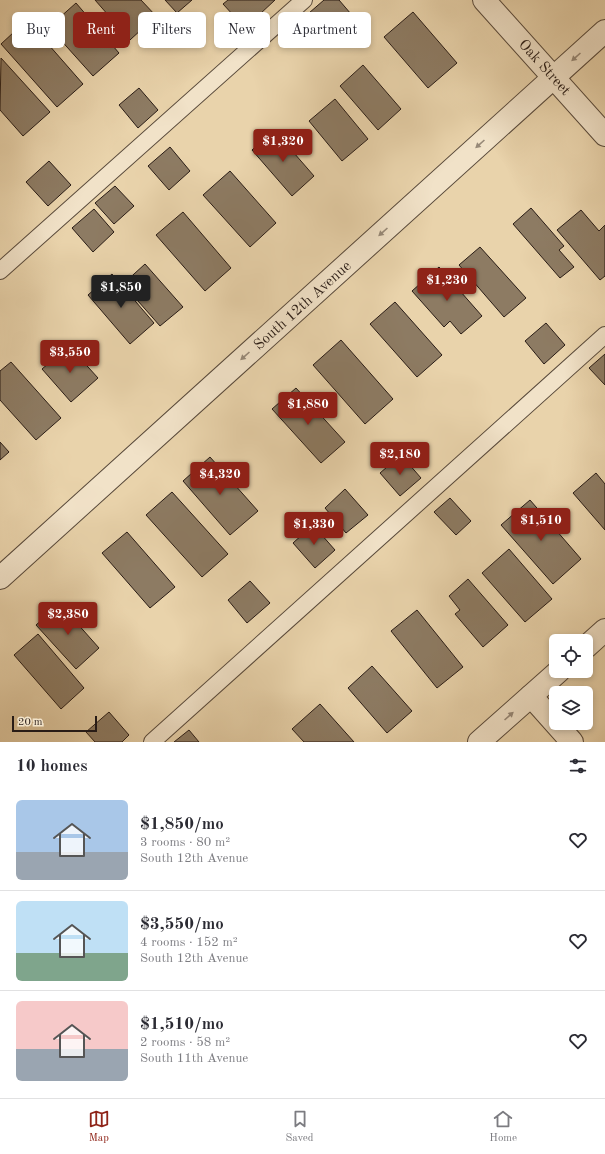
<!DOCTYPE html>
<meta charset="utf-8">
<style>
body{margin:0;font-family:"Old Standard TT",serif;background:#f7f7f7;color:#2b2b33;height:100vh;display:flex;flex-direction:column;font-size:15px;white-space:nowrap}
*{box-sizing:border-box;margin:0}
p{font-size:13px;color:#7c7c81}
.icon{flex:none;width:22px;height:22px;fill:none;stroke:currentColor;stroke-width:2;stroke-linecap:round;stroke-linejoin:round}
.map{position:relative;height:742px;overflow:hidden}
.drawer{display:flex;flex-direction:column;background:#fff;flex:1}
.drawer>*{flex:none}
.hud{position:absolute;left:12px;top:12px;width:400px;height:36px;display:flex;gap:8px}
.tools{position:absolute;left:549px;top:634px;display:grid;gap:8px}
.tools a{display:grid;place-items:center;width:44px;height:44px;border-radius:6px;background:#fff;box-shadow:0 2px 6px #0003;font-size:20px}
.scale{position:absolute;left:12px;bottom:10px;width:85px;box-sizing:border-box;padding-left:4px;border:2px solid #291c16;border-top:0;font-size:11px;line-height:14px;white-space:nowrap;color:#291c16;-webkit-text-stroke:3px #f1e2c8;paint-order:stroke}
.price{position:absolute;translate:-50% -34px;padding:0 9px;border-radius:4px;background:#8f2418;color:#fff;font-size:13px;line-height:26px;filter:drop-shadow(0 1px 2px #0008)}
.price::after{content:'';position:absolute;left:50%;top:24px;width:12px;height:9px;margin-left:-6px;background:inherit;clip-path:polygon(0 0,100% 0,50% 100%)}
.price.on{background:#222;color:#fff}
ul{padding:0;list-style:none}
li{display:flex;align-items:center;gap:12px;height:100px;padding:0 16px}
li+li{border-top:1px solid #e1e1e2}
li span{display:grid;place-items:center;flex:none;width:112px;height:80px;border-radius:6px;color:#555}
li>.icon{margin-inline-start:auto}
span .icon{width:48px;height:48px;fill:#fffc;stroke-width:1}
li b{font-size:17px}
h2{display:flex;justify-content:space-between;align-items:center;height:48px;padding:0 16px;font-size:17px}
.tag{padding:0 14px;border-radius:6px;background:#fff;box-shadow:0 2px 6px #0003;font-size:14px;line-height:36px}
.tag.on{background:#8f2418;color:#fff}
.dock{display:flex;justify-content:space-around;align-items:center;height:56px;border-top:1px solid #e1e1e2;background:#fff;font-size:11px;color:#7c7c81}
.dock a{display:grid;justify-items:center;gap:2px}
.dock .on{color:#8f2418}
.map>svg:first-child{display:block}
.building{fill:#8d7b63;stroke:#291c16}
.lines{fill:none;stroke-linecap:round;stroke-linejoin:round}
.lane-casing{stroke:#594a3b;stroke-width:18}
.street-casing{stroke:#594a3b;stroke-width:24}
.lane{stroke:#f1e2c8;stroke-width:16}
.street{stroke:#f1e2c8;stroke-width:22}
.oneway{fill:#978978}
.labels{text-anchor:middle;stroke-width:4;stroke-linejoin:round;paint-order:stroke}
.street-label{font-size:15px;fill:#291c16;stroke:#f1e2c8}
</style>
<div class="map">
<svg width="605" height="742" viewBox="0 0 605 742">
<rect width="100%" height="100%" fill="#e9d3ab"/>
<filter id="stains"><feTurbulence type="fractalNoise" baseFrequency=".005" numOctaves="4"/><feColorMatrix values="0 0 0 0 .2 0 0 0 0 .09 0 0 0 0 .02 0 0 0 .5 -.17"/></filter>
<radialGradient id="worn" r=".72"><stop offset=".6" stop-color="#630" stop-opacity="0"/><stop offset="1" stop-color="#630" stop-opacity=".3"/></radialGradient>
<g class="building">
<path d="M95,0H141L156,16L130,40Z"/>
<path d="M165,0H192L177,13Z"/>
<path d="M228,0H275L245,28L223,4Z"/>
<path d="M324,0H339L351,14L328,35L309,13Z"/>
<path d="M76,3L119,53L93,76L49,27Z"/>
<path d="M413,12L457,63L428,88L384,37Z"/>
<path d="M27,20L83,84L57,107L1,44Z"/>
<path d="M1,58L50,112L23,136L0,110Z"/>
<path d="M363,65L401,109L378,130L340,86Z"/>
<path d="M139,88L158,110L138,128L119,105Z"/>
<path d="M335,99L368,139L342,161L309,121Z"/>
<path d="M274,130L314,176L292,196L252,150Z"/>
<path d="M170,147L190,171L169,190L148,166Z"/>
<path d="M49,161L71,185L48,206L26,182Z"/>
<path d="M230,171L276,223L250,247L203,195Z"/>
<path d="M115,186L134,206L114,224L95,203Z"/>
<path d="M531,208L564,246L559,250L574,267L560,278L513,224Z"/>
<path d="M94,209L114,232L93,252L72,228Z"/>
<path d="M581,210L599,231L605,225V276L600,280L557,230Z"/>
<path d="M183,212L231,268L205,291L156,235Z"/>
<path d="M480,247L526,298L504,317L459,265Z"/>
<path d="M145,264L183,307L160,326L123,284Z"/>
<path d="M439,267L482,316L461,334L450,321L444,327L412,291Z"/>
<path d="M112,274L154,323L130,344L88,295Z"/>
<path d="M395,302L442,355L417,377L370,324Z"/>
<path d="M546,323L565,345L544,364L525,341Z"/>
<path d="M341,340L393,399L365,424L313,365Z"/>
<path d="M69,346L98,378L71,402L42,369Z"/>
<path d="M605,354V385L589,368Z"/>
<path d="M11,362L61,418L36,440L0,400V371Z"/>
<path d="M296,388L345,442L321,463L272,409Z"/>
<path d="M0,442L9,452L0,460Z"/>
<path d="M401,455L421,478L400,496L380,473Z"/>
<path d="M210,457L258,511L230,535L183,481Z"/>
<path d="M596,473L605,484V530L573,493Z"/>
<path d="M345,489L368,515L346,533L325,508Z"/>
<path d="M172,492L228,554L202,577L146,515Z"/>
<path d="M450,498L471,521L456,535L434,512Z"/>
<path d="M530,500L581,559L553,584L501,525Z"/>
<path d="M313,525L335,550L315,568L293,543Z"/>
<path d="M127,532L175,587L150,608L102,553Z"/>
<path d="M509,549L552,599L525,622L482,573Z"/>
<path d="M468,579L508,625L483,647L455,614L460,610L449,596Z"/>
<path d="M250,581L270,603L247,623L228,600Z"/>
<path d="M60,604L99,648L76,669L36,625Z"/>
<path d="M417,610L463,667L437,688L391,631Z"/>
<path d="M38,634L84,688L61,709L14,655Z"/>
<path d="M372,666L412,711L387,733L348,688Z"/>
<path d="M320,704L354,742H304L292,729Z"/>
<path d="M109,712L129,735L122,742H95L86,732Z"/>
<path d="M189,730L199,742H174Z"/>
</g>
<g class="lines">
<g class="lane-casing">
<g id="lane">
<path d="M0,271L304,0"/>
<path d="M152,742L605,335"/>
</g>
</g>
<g class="street-casing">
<g id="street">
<path d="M484,0L605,135"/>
<path d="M0,578L605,31"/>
<path d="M586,647L605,630"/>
<path d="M531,696L572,742"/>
<path d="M479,742L559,671"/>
</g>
</g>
<use href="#lane" class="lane"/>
<use href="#street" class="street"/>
</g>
<defs><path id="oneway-solid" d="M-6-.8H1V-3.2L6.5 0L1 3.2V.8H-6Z"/></defs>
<g class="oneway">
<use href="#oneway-solid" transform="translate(576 57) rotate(138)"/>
<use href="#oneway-solid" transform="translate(480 144) rotate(138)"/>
<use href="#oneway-solid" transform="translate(383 232) rotate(138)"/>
<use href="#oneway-solid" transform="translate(245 356) rotate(138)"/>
<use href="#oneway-solid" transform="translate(509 716) rotate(-42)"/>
</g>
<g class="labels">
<g class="street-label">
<text transform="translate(545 67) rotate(48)" y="5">Oak Street</text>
<text transform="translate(302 305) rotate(-42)" y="5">South 12th Avenue</text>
</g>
</g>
<rect width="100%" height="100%" filter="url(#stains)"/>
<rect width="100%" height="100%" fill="url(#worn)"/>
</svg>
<div class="tools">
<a><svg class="icon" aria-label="locate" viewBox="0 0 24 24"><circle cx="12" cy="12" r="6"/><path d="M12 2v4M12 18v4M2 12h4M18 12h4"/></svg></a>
<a><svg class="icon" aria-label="layers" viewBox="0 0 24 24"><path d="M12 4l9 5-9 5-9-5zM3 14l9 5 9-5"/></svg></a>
</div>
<div class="scale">20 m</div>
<b class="price" style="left:283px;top:163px">$1,320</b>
<b class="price" style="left:447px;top:302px">$1,230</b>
<b class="price on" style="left:121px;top:309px">$1,850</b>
<b class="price" style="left:70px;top:374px">$3,550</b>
<b class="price" style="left:308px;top:426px">$1,880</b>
<b class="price" style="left:400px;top:476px">$2,180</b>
<b class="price" style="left:220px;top:496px">$4,320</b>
<b class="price" style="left:541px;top:542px">$1,510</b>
<b class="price" style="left:314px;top:546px">$1,330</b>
<b class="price" style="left:68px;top:636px">$2,380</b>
<div class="hud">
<a class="tag">Buy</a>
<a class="tag on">Rent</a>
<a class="tag">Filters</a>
<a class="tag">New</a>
<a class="tag">Apartment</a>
</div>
</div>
<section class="drawer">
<h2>10 homes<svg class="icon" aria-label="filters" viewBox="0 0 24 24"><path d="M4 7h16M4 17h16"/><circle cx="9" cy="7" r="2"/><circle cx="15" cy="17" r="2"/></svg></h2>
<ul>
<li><span style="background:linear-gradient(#a9c7e8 65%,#9aa5b1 0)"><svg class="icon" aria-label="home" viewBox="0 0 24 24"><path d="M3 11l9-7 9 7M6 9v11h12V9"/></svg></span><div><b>$1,850/mo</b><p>3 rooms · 80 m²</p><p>South 12th Avenue</p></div><svg class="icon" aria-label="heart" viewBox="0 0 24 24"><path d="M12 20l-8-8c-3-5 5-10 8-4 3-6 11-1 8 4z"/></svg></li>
<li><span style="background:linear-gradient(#bfe0f5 65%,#7fa58c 0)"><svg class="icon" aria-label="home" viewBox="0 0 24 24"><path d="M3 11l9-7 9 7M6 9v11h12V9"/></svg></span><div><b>$3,550/mo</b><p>4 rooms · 152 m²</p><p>South 12th Avenue</p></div><svg class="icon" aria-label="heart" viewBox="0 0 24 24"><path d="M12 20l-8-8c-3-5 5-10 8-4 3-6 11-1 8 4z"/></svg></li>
<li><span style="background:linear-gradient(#f6c9c9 60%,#9aa5b1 0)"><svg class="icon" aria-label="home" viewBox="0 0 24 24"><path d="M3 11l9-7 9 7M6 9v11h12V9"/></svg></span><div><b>$1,510/mo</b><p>2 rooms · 58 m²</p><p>South 11th Avenue</p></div><svg class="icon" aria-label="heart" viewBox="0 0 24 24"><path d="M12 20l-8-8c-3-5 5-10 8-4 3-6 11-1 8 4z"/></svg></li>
</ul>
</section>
<nav class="dock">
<a class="on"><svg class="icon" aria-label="map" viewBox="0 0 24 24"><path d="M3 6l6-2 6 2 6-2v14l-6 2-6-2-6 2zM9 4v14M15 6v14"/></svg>Map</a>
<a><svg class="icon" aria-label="saved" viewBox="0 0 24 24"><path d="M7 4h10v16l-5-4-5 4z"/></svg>Saved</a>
<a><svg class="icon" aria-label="home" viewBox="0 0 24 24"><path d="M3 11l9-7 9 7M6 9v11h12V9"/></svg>Home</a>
</nav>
